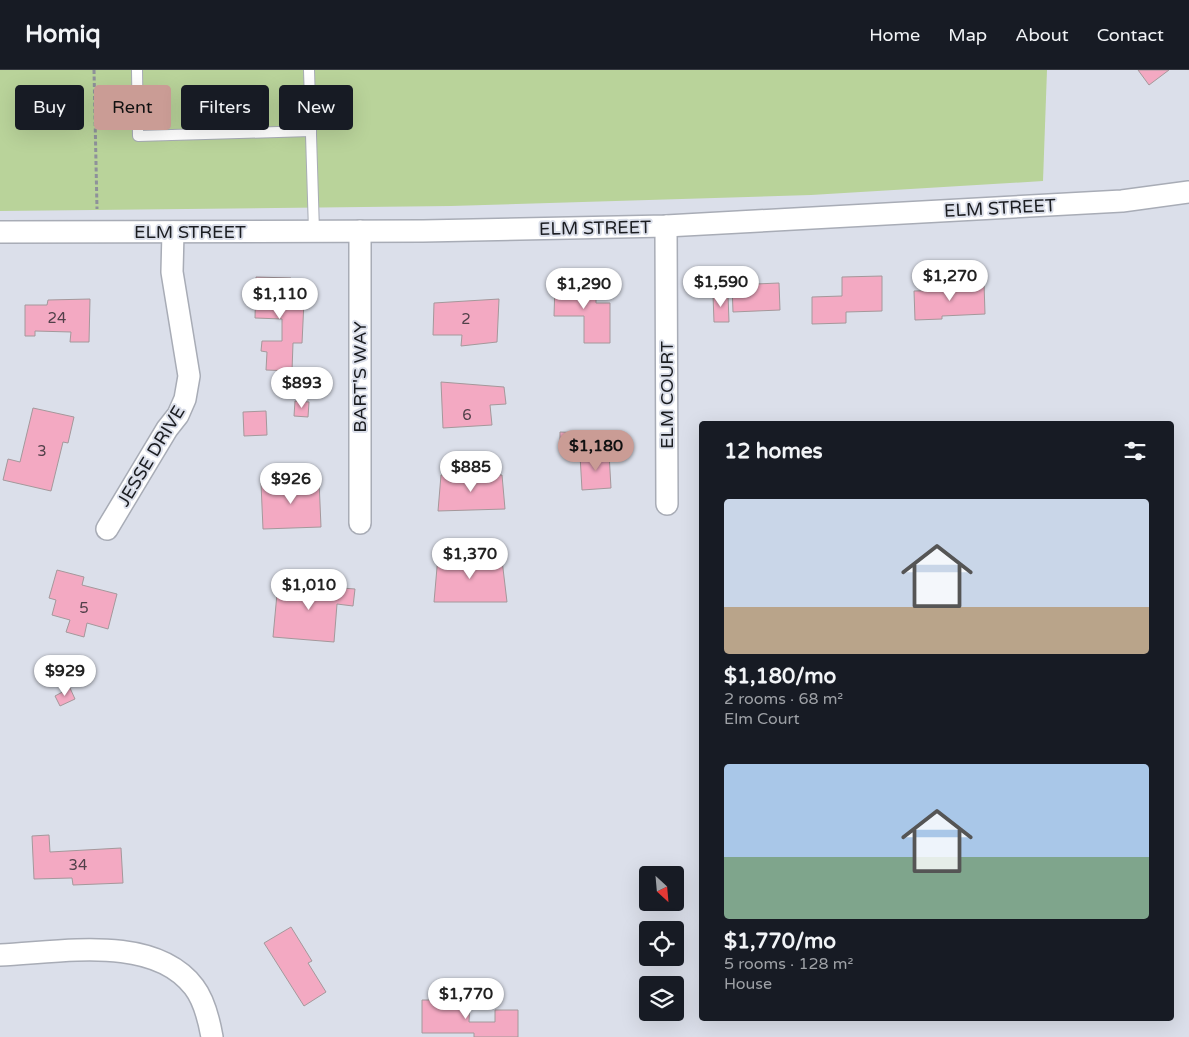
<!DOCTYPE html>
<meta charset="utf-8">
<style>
body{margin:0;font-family:"Varela Round",sans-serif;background:#242831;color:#f1f3f6;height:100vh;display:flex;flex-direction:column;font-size:19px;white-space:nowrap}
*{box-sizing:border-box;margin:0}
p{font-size:16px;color:#9ea1a6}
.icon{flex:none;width:28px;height:28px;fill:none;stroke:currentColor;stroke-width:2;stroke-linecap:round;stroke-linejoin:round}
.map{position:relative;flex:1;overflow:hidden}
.sheet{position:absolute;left:699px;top:351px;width:475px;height:600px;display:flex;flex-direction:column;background:#171b24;border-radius:5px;box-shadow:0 5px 20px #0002}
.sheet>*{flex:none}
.top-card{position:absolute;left:15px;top:15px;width:475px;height:45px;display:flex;gap:10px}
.needle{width:32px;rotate:154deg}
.buttons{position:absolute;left:639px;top:796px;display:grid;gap:10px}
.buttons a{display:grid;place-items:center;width:45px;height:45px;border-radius:5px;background:#171b24;box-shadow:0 5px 20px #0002;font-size:25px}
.price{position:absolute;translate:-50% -42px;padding:0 11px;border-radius:18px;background:#fff;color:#222;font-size:16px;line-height:32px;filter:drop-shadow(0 1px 2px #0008)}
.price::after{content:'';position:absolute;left:50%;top:30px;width:15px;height:11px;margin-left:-8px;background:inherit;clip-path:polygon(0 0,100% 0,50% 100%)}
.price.selected{background:#ca9c95;color:#111}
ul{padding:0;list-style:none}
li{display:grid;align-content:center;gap:10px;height:265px;padding:0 25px}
li span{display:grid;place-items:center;height:155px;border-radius:5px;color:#555}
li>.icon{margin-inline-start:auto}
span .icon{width:90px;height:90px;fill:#fffc;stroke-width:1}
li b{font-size:21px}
h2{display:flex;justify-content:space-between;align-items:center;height:60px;padding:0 25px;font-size:21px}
.chip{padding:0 18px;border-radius:5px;background:#171b24;box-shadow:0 5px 20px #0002;font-size:18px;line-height:45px}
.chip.selected{background:#ca9c95;color:#111}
header{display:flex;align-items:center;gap:30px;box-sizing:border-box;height:70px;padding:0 25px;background:#171b24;border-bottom:1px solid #363941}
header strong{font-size:24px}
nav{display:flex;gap:28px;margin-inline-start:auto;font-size:18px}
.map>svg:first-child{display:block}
.green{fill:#b9d39a}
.building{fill:#f3a9c2;stroke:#a4989b}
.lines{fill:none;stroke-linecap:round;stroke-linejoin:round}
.lane-casing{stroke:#a8acb6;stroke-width:12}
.street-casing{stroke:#a8acb6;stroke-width:24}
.path{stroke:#8e919a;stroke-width:3;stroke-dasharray:4 2.5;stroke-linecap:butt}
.lane{stroke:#fff;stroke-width:10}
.street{stroke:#fff;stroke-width:21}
.labels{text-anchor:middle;stroke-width:4;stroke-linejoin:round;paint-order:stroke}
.number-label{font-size:15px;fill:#514049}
.street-label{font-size:18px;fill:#1b1d21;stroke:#dbdfea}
</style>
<header>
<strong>Homiq</strong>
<nav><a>Home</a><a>Map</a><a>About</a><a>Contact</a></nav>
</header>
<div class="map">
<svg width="1189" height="967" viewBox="0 0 1189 967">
<rect width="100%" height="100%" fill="#dbdfea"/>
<path class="green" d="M0,0H1047L1043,111L811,125L451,136L0,141Z"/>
<g class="building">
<path d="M1138,0H1169L1149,15Z"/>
<path d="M882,206V241L846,242V253L812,254V227L842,226V207Z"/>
<path d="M256,207L291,208V230L304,231L302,273H293L292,301L266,300L267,282L261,281L262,271H282V249L255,248Z"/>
<path d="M779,213L780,240L733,242L732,215Z"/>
<path d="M984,213L985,244L942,246V249L915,250L914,221L949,220V214Z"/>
<path d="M555,214H596V233H610V273H584V246H554Z"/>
<path d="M713,225H728L729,252H714Z"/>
<path d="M90,229L89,272H70L71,262L35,261V266H25V235H47L48,230Z"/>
<path d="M499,229L497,272L461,276L462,265H433L434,233Z"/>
<path d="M441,312L504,317L506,334L490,335L492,355L443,358Z"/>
<path d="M295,331L309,332L308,347L294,346Z"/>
<path d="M33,338L74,347L68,373L63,372L51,421L3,410L8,389L20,392Z"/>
<path d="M266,341L267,365L244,366L243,342Z"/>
<path d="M560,362L584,363V378L560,377Z"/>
<path d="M609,383L611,418L582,420L580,385Z"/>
<path d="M441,405H502L505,439L438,441Z"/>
<path d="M319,410L321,457L263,459L261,413Z"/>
<path d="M438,486L502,490L507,532H434Z"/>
<path d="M57,500L84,507L82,515L117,524L108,559L87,553L84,567L66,562L70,550L52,545L56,530L49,528Z"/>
<path d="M278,513L355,519L353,536L337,534L334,572L273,567Z"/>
<path d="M70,618L75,629L60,636L55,626Z"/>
<path d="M49,765L50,782L121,778L123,813L73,815L72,808L34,809L32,766Z"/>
<path d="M291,857L312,891L308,893L326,922L304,936L264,873Z"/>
<path d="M422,930H470L469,952H495V940H518V967H474V963H422Z"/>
</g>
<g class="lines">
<g class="lane-casing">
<g id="lane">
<path d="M137,0L138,66L311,61"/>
<path d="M309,0L314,161"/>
</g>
</g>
<g class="street-casing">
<g id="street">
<path d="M666,156L667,434"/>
<path d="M360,161V453"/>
<path d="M0,162L423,161L666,156L1122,131L1189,122"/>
<path d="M107,459L167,359L178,345L185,329L189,306L172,202L173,162"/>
<path d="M0,885C57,883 153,863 194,917C204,930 209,950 212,967"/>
</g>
</g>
<path class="path" d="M94,0L97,139"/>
<use href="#lane" class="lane"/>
<use href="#street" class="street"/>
</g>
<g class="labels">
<g class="number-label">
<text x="57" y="253">24</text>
<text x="466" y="254">2</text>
<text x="467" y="350">6</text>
<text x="42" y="386">3</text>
<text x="84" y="543">5</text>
<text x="78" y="800">34</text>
</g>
<g class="street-label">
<text transform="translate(1000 138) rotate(-3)" y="6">ELM STREET</text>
<text transform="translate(595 158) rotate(-1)" y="6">ELM STREET</text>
<text x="190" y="168">ELM STREET</text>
<text transform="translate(360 307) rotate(-90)" y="6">BART'S WAY</text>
<text transform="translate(667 325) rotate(-90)" y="6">ELM COURT</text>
<text transform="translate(151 386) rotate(-59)" y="6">JESSE DRIVE</text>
</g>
</g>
</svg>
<div class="buttons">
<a><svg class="needle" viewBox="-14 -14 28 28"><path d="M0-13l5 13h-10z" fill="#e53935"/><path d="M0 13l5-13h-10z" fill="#9ea1a6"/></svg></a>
<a><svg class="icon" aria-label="locate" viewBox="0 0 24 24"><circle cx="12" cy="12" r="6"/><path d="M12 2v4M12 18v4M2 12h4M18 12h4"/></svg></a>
<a><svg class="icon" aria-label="layers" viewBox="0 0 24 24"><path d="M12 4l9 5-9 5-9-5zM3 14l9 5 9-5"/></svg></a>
</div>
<b class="price" style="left:950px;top:232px">$1,270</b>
<b class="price" style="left:721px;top:238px">$1,590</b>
<b class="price" style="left:584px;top:240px">$1,290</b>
<b class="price" style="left:280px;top:250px">$1,110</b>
<b class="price" style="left:302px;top:339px">$893</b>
<b class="price selected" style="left:596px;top:402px">$1,180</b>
<b class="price" style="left:471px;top:423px">$885</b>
<b class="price" style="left:291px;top:435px">$926</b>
<b class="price" style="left:470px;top:510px">$1,370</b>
<b class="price" style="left:309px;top:541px">$1,010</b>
<b class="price" style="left:65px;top:627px">$929</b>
<b class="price" style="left:466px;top:950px">$1,770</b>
<div class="top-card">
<a class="chip">Buy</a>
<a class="chip selected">Rent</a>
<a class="chip">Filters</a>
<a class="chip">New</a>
</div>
<section class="sheet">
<h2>12 homes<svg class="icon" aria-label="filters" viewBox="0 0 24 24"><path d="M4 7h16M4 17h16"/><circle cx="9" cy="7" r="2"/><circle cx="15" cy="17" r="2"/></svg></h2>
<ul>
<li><span style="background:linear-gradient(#c9d6e8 70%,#b9a48a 0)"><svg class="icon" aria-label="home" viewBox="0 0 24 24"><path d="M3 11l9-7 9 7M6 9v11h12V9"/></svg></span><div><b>$1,180/mo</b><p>2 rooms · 68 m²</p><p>Elm Court</p></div></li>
<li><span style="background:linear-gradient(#a9c7e8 60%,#7fa58c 0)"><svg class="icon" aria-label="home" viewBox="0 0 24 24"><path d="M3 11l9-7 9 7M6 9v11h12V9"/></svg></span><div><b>$1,770/mo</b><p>5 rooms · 128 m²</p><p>House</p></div></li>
</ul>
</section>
</div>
